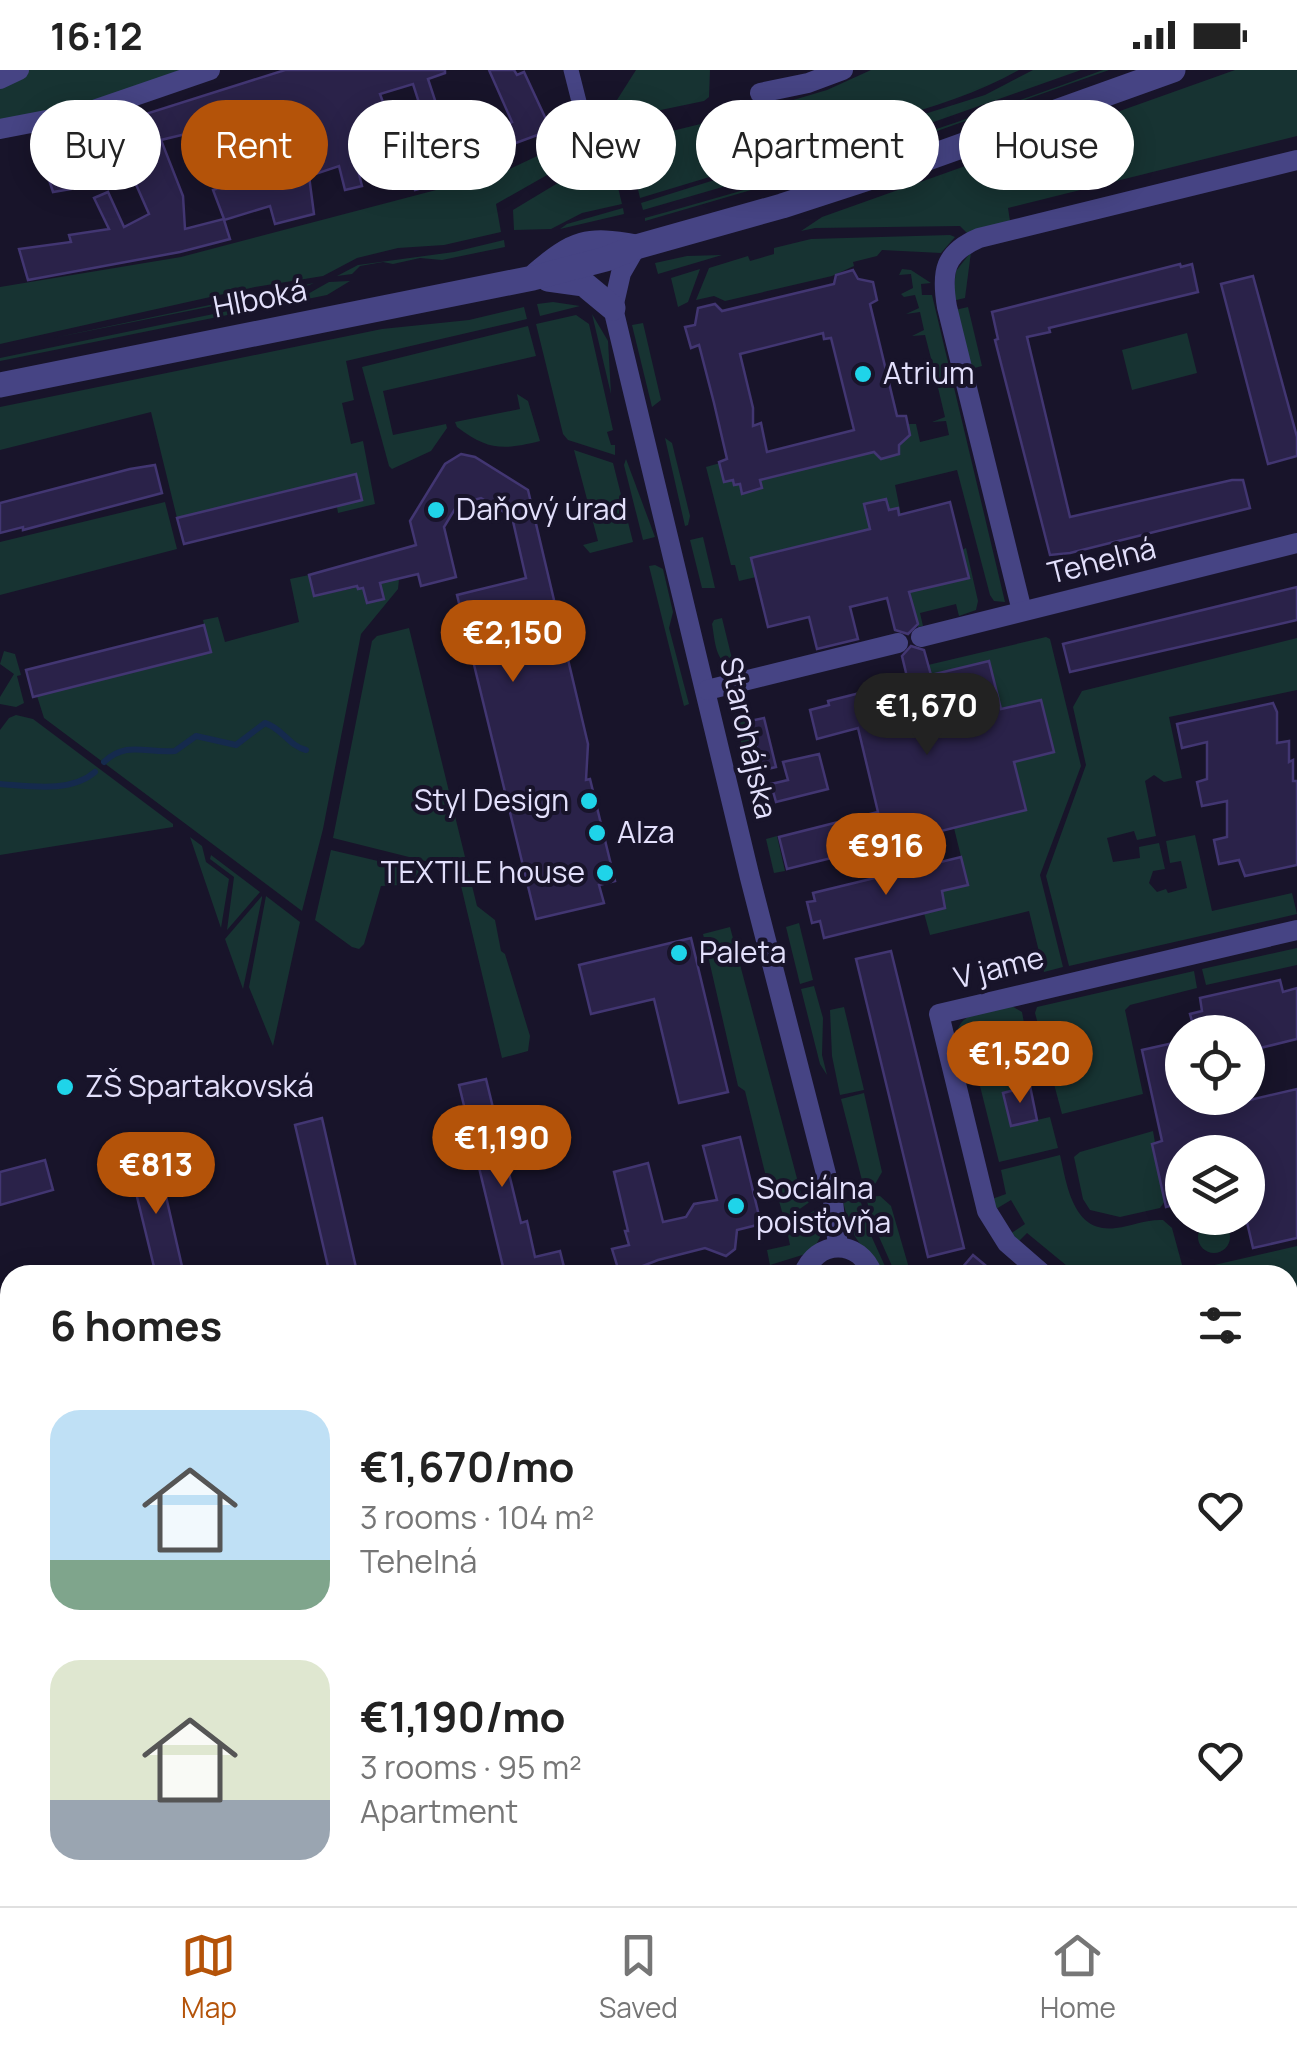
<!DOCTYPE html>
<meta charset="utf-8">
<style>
body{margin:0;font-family:Manrope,sans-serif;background:#f6f6f6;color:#222;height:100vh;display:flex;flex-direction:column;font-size:38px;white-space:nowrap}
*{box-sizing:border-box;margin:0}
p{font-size:32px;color:#767676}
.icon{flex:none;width:55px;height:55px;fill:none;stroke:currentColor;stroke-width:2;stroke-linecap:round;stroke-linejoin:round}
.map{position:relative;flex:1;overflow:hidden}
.drawer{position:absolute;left:0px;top:1195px;width:1298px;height:642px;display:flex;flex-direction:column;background:#fff;border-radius:30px 30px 0 0;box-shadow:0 5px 25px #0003}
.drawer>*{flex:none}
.guide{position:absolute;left:30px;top:30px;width:1238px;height:90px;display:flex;gap:20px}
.fabs{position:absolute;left:1165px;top:945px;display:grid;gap:20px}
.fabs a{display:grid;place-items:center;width:100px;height:100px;border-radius:50%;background:#fff;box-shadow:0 5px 25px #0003;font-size:50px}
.price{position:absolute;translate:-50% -85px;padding:0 22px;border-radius:35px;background:#b45309;color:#fff;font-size:32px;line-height:65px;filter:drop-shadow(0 2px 5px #0008)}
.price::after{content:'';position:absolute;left:50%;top:60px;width:30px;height:22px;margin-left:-15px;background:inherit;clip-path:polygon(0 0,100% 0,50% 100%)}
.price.selected{background:#222;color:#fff}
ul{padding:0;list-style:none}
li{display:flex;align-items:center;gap:30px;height:250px;padding:0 50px}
li span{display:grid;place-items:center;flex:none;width:280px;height:200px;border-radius:30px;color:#555}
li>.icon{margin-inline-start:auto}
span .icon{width:120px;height:120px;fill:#fffc;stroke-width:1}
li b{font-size:42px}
h2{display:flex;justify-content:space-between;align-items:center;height:120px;padding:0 50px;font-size:42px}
.chip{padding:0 35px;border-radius:45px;background:#fff;box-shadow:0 5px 25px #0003;font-size:35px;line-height:90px}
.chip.selected{background:#b45309;color:#fff}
.status{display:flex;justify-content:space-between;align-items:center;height:70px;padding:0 50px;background:#fff;direction:ltr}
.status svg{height:28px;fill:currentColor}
.menu{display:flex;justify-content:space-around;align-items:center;height:140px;border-top:2px solid #e0e0e0;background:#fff;font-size:28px;color:#767676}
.menu a{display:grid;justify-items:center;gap:5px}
.menu .selected{color:#b45309}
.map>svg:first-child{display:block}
.green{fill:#173332}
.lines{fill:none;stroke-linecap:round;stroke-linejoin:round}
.stream{stroke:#152a4d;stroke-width:6}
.building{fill:#2a2249;stroke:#423672;stroke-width:2.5;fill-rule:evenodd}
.pedestrian{stroke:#464484;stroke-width:15}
.minor{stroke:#464484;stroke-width:20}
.tertiary{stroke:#464484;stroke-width:25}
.poi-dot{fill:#1fd4e9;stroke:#18142a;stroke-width:4}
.labels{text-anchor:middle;stroke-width:8;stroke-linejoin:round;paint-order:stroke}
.street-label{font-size:30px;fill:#e3e0fc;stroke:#18142a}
.poi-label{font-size:30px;fill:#e3e0fc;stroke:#18142a;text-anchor:start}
</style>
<div class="status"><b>16:12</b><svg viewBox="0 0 49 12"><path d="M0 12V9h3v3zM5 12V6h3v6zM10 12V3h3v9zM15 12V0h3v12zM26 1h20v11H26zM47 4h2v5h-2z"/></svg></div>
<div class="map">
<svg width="1297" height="1836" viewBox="0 0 1297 1836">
<rect width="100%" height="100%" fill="#18142a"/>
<g class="green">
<path d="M19,0H209L0,59V9Z"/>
<path d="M636,0H710L709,27L704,31L603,52Z"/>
<path d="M871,0H1019C979,23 934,36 890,50C807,78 724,103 640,128L627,72L725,48L726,52L746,46V44L827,20Z"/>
<path d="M1033,0H1081L874,73L643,140L641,133L985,25Z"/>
<path d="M1103,0H1109L861,88L645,151V148C800,106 952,56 1103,0Z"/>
<path d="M1235,0H1297V66L1008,138L1010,151L967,163L960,156L815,158L801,161L822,147Z"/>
<path d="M584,77L585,87L577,88L496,134L501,162L444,175L398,178L357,188L323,206L255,217L0,274V217L181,187L501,103L550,80Z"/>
<path d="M599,93L613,97L622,134L582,143L551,159L514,160L513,140L586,96Z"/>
<path d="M623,138L624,144L560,159L567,154Z"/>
<path d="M950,165L955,167L941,183L882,180L877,186L853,192L854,196L832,206L725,231L714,226L696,230L709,198L748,186L750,191L774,184V178L811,169Z"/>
<path d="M504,170L505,177L442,190L420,188L393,194L383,192L360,196L352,204L337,206L358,195L454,182Z"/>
<path d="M971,182L965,228L952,231L956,201Z"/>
<path d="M722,185L658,204L655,193L687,186Z"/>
<path d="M700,199L688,232L678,237L671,208Z"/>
<path d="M902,199L911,200L931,213L921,214L922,225H932L1005,532L994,531L990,525L957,400L895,415L901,445L897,438L891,447L886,429L864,434L871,459L752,488L756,507L739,511L735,495H731L706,397L720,393L724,411L733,410L734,415L740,414L743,423L761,419L760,410L878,381L883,388L897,385V375L903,373L902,368L910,365L908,354H916L920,372L949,365L946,351L932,352L945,347L935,305L921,306L934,300L925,265L912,266L924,260L920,242L906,244L919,238L915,225L904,227L901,224L913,218L911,204L899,205Z"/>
<path d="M350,211L327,225L0,291V288L306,225L329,212Z"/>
<path d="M314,213L299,219L53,268Z"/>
<path d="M553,232L580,236L540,246L537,234Z"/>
<path d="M524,237L527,249L346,291L354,330L342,333L351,374L363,371L375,434L338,443L337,437L362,430L356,404L177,448L151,342L0,380V337L382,259L469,250Z"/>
<path d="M968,237L982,296L971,299L955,240Z"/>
<path d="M592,244L608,271L611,324Z"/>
<path d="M576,245L589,254L613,360L607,362L611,375H615V385L568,370L563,364L536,254Z"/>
<path d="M643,253L661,330L652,337L632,255Z"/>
<path d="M528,256L536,286L383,321L393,365L446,354L447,358L431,381L392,399L389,396L362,297Z"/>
<path d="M1187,263L1197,303L1132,320L1122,280Z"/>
<path d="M517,324L528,331L540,371C503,380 489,381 457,357L455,352L520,339Z"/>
<path d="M665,368L672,373L690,446L688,455L685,456Z"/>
<path d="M574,380L613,393L633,472L590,483L583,475L598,471Z"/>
<path d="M626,389L655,467L643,470L624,395Z"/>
<path d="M165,432L177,479L0,525V472Z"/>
<path d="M703,467L715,518H702L690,470Z"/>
<path d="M966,478L978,531L976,540L959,546L956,534L920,543L923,556L918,557L909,522L968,508L962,480Z"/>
<path d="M655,495L663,499L673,542L669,558L689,634L684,636L649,496Z"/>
<path d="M309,505L315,526L399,509L398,519L361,564L323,759L302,841L44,648L37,626L210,582L203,550L218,547L225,572L299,552L290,509Z"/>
<path d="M722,548L734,597C715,594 715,570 712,554L714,550Z"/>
<path d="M409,558L477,836L495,850L501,881L505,884L530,966L528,981L502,988L457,799L333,768L372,571L377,566Z"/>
<path d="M1046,567L1050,569L1081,696L1040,805L1063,897L1044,902L1029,841L930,865L924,843L945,838L942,821L968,815L954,758L1026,740L1018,708L979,717L975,702L1054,682L1041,630L962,649L958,634L997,624L989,591L931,605L928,595Z"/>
<path d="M1297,568V620L1169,647L1182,708L1164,712L1154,705L1145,711L1156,766L1137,770L1134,761L1107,768L1113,792L1140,788L1139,777L1159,773L1165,799L1153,801L1149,813L1157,822L1166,819L1168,823L1187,818L1181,791L1170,793L1166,771L1195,765L1212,841L1292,823L1297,844L1069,896L1046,806L1086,695L1073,637L1082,621Z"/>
<path d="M4,581L15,584L21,605L17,606L24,633L16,637L0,634V627L14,604L0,594Z"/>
<path d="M745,640L756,685L744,684L734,644Z"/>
<path d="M16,645L33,649L173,754V757L0,785V660L9,648Z"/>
<path d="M777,766L785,801L774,803L766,769Z"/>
<path d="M190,767L202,776L206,792L229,809L221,858Z"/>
<path d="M331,780L425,802L420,814L381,816L364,874L359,879L352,877L315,850Z"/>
<path d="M211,785L260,822L227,860L234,807L210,789Z"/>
<path d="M262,826V828L243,919L225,869Z"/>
<path d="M266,826L300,852L273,976L249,917Z"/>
<path d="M799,853L813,910L800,914L786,857Z"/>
<path d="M730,857L803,1131L817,1127L788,1147L783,1145L775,1117L768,1115L745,1021L738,1016L703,864Z"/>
<path d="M1297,878V895L1206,915L1202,899Z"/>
<path d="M1194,901L1197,918L1130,935L1125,940L1143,1024L1062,1044L1035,943L1037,937Z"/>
<path d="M814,916L823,948L822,985L827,1005L820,994L801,919Z"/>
<path d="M1010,935L1022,942L1026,964L988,977L992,994L1029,986C1038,994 1041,1004 1034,1014L1003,1023L1011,1056L1050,1047L1058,1078L999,1092L971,980L958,983C949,942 978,943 1010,935Z"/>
<path d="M844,937L864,1020L840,1025L832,986L830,940Z"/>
<path d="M864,1023L882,1102L874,1116L864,1118L841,1029Z"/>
<path d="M1153,1061L1165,1131L1160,1138L1120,1147L1090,1140L1083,1129L1074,1087L1080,1082Z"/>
<path d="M1060,1085C1067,1115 1073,1164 1116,1158C1132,1156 1147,1149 1163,1150L1172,1158L1184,1202L1297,1176V1439L1288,1431V1205H1078L1027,1163L1018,1172L1010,1164L1025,1154L1011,1130L996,1139L992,1129L1006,1124L1001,1100Z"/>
<path d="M880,1126L891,1136L911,1205H896L872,1151L866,1127Z"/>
<path d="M860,1129L869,1161L889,1205H881C875,1190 867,1183 858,1171C850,1160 847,1146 843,1132Z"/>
<path d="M821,1137L824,1160L812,1182L770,1195L767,1180L790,1175L786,1156Z"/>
<circle cx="1214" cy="1167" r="16"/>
</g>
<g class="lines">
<g class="stream">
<path d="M104,692C127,670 147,684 175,681L196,666L236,675L265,653C282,658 289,676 306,680"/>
<path d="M0,714C30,716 71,723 95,702"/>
</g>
</g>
<g class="building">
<path d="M285,0H445V3L428,9L454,88L493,78L500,98L415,120L400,80L431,70L413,14L380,24L399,76L356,92L362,116L345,120L339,96L309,106L314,144L275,154L270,136L224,150L230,169L180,182L28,210L19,179L71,172L69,165L109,159L94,128L108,122L124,157L149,144L127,94L102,108L87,64L108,57L112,48L119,46L127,50ZM190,63L197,83L227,70L241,109L213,120L224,149L185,159L183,126L161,70Z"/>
<path d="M489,0H514L517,5L524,2L551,60L494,81L486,62L512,52Z"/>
<path d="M58,69L71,119L53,122L37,73Z"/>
<path d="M1180,194L1181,197L1192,194L1198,222L1049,258L1050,262L1027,267L1070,447L1232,410H1243L1250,438L1070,483L1050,485L995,270L998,269L992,242Z"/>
<path d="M853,200L858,209L873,212L877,230L870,234L897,346H906L910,365L899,375V384L881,389L874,382L760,410L762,418L742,424L740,414L734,415L733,410L724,412L719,392L727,389L714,333L699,275L691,278L685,257L695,255L698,238L715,234L722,241L834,214L836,205ZM823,263L824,269L831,268L854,360L767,382L761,353L753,356V338L740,284Z"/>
<path d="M1253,206L1297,367V386L1268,394L1221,214Z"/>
<path d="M461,384L475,387L528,420L588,674L586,710L590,709L615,811L599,815L604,833L536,849L457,525L526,508L512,447L481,428L458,434L444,457L456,507L421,516L418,504L380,513L384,529L367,533L363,518L358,519L357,516L314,526L309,505L416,475L410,451L445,394Z"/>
<path d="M155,395L162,423L23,460V457L0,463V433L130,399Z"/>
<path d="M356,404L362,430L184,474L177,448Z"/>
<path d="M886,429L889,440L898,438L899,445L950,432L969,508L909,522L918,554L908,564L895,560L887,528L850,537L858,569L817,579L809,547L768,557L751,488L870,459L864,434Z"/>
<path d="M1297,517V550L1070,602L1063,574Z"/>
<path d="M204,555L211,582L33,627L26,600Z"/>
<path d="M911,576L924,580L931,605L989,591L1001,639L1041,630L1054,682L1014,692L1026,740L787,799L779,767L878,742L858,658L817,669L810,640L829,635L828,631L908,611L902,586Z"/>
<path d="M1273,633L1277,642V673L1289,671V692L1293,690V711H1297V795L1245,806L1239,790L1219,794L1214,770L1227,767V731L1202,736L1197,712L1207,709V672L1182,678L1177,654Z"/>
<path d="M764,648L776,697L763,700L750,651Z"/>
<path d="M819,684L828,719L776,732L771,714L788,710L783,692Z"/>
<path d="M961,787L968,815L942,821L945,838L824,868L820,851L812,853L807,832L815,831L813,823Z"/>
<path d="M691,868L728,1022L679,1033L654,929L591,944L579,895Z"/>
<path d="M891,881L964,1178L928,1187L856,889Z"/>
<path d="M1280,910L1283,922L1297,918V969L1248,981V962H1195L1190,944L1202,941L1200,928Z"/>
<path d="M1014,970L1019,988L992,995L988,977Z"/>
<path d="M1182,971V1028H1209L1211,1034L1223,1032L1224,1036L1297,1019V1168L1253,1178L1246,1148L1248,1082H1182V1133L1166,1137L1152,1074L1162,1071L1142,980Z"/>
<path d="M486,1009L521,1153L527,1151L535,1187L560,1181L566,1205H505L459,1015Z"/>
<path d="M1030,1016L1037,1050L1011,1056L1003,1023Z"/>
<path d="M322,1048L357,1202L358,1205H330L295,1055Z"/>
<path d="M740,1067L761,1154L737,1160L735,1179L726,1186L705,1178L658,1190L620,1205L612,1179L629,1175L625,1161H628L614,1102L648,1093L663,1152L686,1147L694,1134L717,1130L703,1076Z"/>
<path d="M156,1087L165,1122L184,1205H156L129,1094Z"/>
<path d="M45,1090L53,1120L0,1135V1102Z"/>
<path d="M973,1185L997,1205H956Z"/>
</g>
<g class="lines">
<path class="pedestrian" d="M571,0L593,87L605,85L622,94"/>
<g class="minor">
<path d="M0,9L19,0"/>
<path d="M760,23L808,13L843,0"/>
<path d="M0,59L88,42L210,0"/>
<path d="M636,177L621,203L613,238L750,808L833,1131L838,1177"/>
<path d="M1022,541L947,237C941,202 944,183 979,168L1297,90"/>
<path d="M921,567L1297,473"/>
<path d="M707,620L898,573"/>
<path d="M803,1205C816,1169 860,1168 873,1205"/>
<path d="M1044,1205L1007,1173L987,1141L939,944L1297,860"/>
<path d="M1288,1609L1297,1617"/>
<path d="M0,1611L10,1599"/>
<path d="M254,1828L256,1836"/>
<path d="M819,1828L821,1836"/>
<path d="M865,1828L867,1836"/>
</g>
<g class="tertiary">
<path d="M537,204C575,172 587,168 636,177"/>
<path d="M548,209L584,214L613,238"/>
<path d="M0,315L533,208L606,189L636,177L782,136L911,94L1173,0"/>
</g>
</g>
<g class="poi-dot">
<circle cx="863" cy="304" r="10"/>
<circle cx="436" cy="440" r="10"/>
<circle cx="589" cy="731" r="10"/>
<circle cx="597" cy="763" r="10"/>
<circle cx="605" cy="803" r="10"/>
<circle cx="679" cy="883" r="10"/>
<circle cx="65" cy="1017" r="10"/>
<circle cx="736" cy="1136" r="10"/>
</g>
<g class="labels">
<g class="street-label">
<text transform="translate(260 229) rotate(-11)" y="10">Hlboká</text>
<text transform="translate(1102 491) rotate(-14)" y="10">Tehelná</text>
<text transform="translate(748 668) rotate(77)" y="10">Starohájska</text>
<text transform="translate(999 898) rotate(-14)" y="10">V jame</text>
</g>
<g class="poi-label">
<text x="883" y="314">Atrium</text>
<text x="456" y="450">Daňový úrad</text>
<text x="569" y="741" text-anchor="end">Styl Design</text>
<text x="617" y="773">Alza</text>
<text x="585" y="813" text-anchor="end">TEXTILE house</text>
<text x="699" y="893">Paleta</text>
<text x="85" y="1027">ZŠ Spartakovská</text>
<text x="756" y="1129">Sociálna<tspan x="756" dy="34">poisťovňa</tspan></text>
</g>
</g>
</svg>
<div class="fabs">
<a><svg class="icon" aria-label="locate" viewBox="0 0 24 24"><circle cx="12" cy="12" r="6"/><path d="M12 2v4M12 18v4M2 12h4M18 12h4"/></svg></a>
<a><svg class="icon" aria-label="layers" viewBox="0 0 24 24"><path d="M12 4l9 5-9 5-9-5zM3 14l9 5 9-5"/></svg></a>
</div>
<b class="price" style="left:513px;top:615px">€2,150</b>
<b class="price selected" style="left:927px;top:688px">€1,670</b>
<b class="price" style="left:886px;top:828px">€916</b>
<b class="price" style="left:1020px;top:1036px">€1,520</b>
<b class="price" style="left:502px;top:1120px">€1,190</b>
<b class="price" style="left:156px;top:1147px">€813</b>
<div class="guide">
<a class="chip">Buy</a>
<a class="chip selected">Rent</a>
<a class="chip">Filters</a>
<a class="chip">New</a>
<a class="chip">Apartment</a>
<a class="chip">House</a>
</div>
<section class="drawer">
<h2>6 homes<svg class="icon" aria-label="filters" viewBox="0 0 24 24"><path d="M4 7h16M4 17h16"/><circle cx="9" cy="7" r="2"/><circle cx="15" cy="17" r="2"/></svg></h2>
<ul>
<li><span style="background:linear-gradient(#bfe0f5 75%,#7fa58c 0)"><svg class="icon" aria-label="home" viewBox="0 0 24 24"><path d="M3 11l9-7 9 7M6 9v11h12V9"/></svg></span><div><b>€1,670/mo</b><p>3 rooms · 104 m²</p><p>Tehelná</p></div><svg class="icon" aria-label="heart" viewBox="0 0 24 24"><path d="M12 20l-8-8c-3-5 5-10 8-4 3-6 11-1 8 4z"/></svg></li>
<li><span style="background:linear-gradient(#dfe7d0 70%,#9aa5b1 0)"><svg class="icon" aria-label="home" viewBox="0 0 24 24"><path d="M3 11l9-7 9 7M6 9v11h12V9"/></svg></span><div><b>€1,190/mo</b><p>3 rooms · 95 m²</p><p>Apartment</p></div><svg class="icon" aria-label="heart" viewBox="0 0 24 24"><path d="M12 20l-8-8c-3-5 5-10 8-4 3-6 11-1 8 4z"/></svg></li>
</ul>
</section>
</div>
<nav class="menu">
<a class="selected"><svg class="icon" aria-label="map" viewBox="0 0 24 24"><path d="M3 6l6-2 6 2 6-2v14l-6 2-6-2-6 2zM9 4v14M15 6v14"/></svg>Map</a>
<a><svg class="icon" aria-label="saved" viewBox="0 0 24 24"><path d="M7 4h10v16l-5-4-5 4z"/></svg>Saved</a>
<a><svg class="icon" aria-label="home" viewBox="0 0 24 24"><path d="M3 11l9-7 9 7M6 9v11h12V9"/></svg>Home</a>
</nav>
